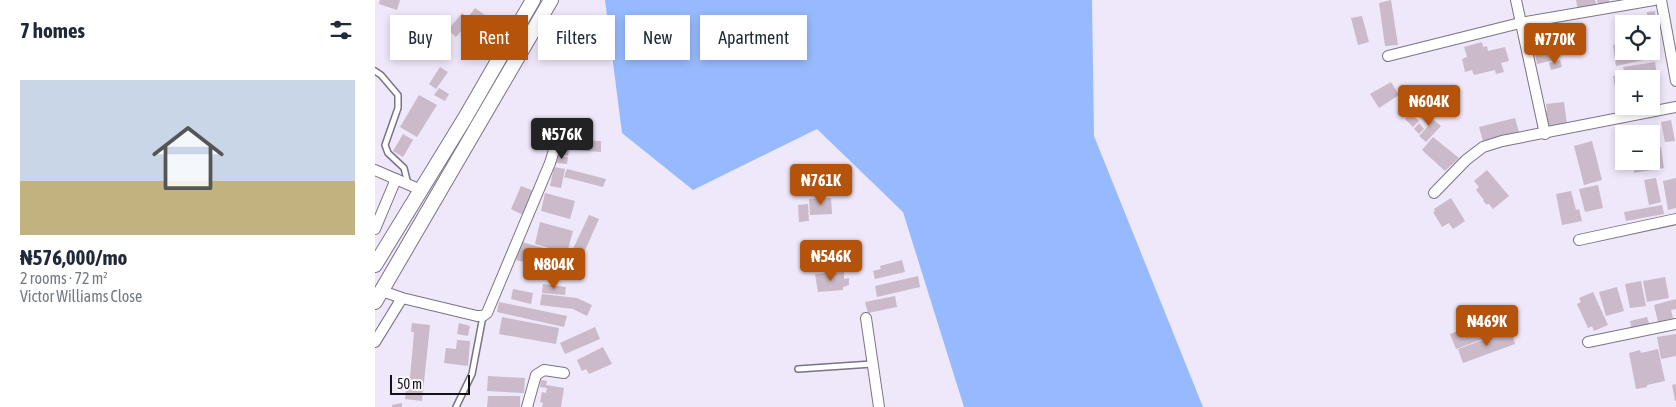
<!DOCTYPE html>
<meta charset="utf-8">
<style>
body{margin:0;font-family:"Asap Condensed",sans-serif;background:#f6f6f7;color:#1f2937;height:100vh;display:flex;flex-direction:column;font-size:19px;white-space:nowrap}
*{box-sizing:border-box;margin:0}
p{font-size:16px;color:#747a83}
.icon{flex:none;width:28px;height:28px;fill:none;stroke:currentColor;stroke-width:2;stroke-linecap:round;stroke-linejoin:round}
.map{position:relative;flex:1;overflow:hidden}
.drawer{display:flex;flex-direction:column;background:#fff;width:375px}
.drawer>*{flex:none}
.banner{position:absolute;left:15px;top:15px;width:475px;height:45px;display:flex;gap:10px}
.controls{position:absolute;left:1240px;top:15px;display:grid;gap:10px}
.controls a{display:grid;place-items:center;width:45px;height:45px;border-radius:0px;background:#fff;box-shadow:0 2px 8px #0003;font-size:25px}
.scale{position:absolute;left:15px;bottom:12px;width:80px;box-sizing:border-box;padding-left:5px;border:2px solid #141118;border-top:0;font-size:14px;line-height:18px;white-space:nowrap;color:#141118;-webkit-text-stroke:4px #faf6fe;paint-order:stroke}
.price{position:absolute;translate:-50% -42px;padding:0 11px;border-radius:5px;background:#b45309;color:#fff;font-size:16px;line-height:32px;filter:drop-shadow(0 1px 2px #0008)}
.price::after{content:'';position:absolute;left:50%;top:30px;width:15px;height:11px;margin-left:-8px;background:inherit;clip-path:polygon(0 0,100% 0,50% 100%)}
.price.active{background:#222;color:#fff}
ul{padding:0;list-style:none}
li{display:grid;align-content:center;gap:10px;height:265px;padding:0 20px}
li+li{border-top:1px solid #e0e1e3}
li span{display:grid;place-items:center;height:155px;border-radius:0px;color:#555}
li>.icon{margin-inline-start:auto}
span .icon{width:90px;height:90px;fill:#fffc;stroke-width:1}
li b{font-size:21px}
h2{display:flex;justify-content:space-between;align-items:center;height:60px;padding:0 20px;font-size:21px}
.chip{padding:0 18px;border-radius:0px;background:#fff;box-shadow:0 2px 8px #0003;font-size:18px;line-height:45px}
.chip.active{background:#b45309;color:#fff}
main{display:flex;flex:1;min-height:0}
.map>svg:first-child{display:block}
.water{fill:#96bafd}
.building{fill:#cabaca}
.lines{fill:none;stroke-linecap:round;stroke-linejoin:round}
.service-casing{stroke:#7b7385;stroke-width:8}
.minor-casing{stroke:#7b7385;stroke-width:12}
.secondary-casing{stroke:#7b7385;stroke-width:16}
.service{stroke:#fff;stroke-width:5}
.minor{stroke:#fff;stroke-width:10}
.secondary{stroke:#fff;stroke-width:14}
</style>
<main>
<section class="drawer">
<h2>7 homes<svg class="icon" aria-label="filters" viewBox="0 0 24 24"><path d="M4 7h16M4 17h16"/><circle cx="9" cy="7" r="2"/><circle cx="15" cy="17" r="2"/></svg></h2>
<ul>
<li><span style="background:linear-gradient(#c9d6e8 65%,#c2b280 0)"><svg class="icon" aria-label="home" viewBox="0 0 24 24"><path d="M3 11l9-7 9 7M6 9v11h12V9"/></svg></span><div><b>₦576,000/mo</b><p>2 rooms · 72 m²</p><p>Victor Williams Close</p></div></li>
</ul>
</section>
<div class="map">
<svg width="1301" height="407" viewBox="0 0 1301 407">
<rect width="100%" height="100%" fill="#efe7fa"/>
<path class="water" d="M230,0H717L719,136L828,407H589L528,212L442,129L318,190L247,133Z"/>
<g class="building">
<path d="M5,0H25L22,10L4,4Z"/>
<path d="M1016,0L1023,45L1010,46L1004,3Z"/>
<path d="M1201,0H1220L1222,6L1203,10Z"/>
<path d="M1222,0H1234V2L1223,4Z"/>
<path d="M100,8L114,18L108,26L94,16Z"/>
<path d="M1280,11L1281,21H1272V12Z"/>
<path d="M87,13L96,20L81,37L73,30Z"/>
<path d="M987,16L994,42L983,45L976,18Z"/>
<path d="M98,20L110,30L104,37L92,26Z"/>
<path d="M90,29L100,38L95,44L85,35Z"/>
<path d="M1176,32L1183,59L1162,64L1157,37Z"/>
<path d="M1249,40V51H1273L1274,59L1241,66L1238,45L1244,44V41Z"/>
<path d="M1107,42L1108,47L1112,46L1113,51L1130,47L1134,61L1126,63L1129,72L1121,74L1120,70L1099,75L1097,70L1090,72L1087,59L1092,57L1089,47Z"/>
<path d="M1185,60L1187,67L1176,70L1174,63Z"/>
<path d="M1280,62L1283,83L1276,84V79H1249V97L1242,98L1238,76L1250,74L1248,67Z"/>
<path d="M65,67L73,72L61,89L54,84Z"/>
<path d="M1016,82L1024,95L1004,108L995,94Z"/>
<path d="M64,88L74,94L70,101L59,95Z"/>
<path d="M44,95L62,105L42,137L25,127Z"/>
<path d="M1189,102L1192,124L1174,127L1170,111H1172L1171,104Z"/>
<path d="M1041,105L1048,110L1042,116L1037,111Z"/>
<path d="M1049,112L1066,126L1051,142L1044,136L1054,125L1044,117Z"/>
<path d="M1035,113L1044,121L1038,127L1030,119Z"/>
<path d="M1140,118L1144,132L1108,141L1104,127Z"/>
<path d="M1296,120L1300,141L1290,142L1286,122Z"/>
<path d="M1044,123L1049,129L1044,134L1039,129Z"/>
<path d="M1274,129L1275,134H1255V133Z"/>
<path d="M28,134L38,140L28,157L18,151Z"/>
<path d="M188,137L197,138L193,156L185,154Z"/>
<path d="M1058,137L1084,158L1070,171L1047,150Z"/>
<path d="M198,140L226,141V152L197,150Z"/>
<path d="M1217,141L1227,180L1209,185L1199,146Z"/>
<path d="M1286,147L1289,168L1259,173L1258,161H1276V149Z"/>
<path d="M183,156L193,157L192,164L181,163Z"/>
<path d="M179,167L190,169L186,188L175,186Z"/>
<path d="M192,169L231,179L228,187L189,177Z"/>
<path d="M1112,170L1134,196L1118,209L1113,203L1112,205L1108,201L1109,200L1101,190L1104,187L1099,181Z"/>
<path d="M1281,178L1286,202L1274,205L1269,180Z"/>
<path d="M1301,178V208L1293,210L1288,181Z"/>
<path d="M1223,185L1228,208L1210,212L1204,189Z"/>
<path d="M146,186L159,191L148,215L136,209Z"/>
<path d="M1196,191L1201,210L1204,209L1207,221L1187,225L1181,194Z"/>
<path d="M170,193L200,201L195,219L166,211Z"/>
<path d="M456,198L457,214L435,215L434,199Z"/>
<path d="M1076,198L1090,221L1078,229L1074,223L1067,227L1058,212L1060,211L1059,209Z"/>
<path d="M433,204L434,221L424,222L423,205Z"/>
<path d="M1287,205L1289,214L1251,221L1249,212Z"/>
<path d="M214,215L224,219L199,275L188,270Z"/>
<path d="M165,222L198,231L192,253L160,244Z"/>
<path d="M147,242L179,251L174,269L141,260Z"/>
<path d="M527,260L530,272L500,279L498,271L506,269L505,266Z"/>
<path d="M469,272V279L474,278V285L468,287V290L443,292L440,274Z"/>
<path d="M543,276L545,287L502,297L500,286Z"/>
<path d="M1290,277L1294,298L1272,302L1268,281Z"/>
<path d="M1266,281L1271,306L1255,308L1250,284Z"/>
<path d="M168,284L191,287L190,295L167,293Z"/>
<path d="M1242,287L1249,311L1231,316L1224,292Z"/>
<path d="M138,289L158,293L156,304L136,299Z"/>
<path d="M1218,292L1233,325L1219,331L1217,326L1213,328L1202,304L1206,302L1204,298Z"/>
<path d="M167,294L202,298L217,305L212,316L198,309L165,305Z"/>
<path d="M520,296L522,307L493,313L490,302Z"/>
<path d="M1301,299V309L1296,310L1298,318L1283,322L1279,305Z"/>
<path d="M124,302L192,316L189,327L122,312Z"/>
<path d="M1132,313L1138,328L1081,349L1075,334Z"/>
<path d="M127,317L184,328L181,344L124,334Z"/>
<path d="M1272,317L1275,326L1257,330L1255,321Z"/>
<path d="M37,323L55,325L47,401L30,399L31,389H34L39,332H36Z"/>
<path d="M84,323L95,326L93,336L82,334Z"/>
<path d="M220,327L225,339L190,354L185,343Z"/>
<path d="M1136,330L1140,344L1088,363L1083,349Z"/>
<path d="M1301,334V356L1286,359L1282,337Z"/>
<path d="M82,340L95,341L93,366L69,363L71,348L81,349Z"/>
<path d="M228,347L237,364L214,374L211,369L207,371L202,360Z"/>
<path d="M1283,349L1290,381L1272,385V387L1261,389L1254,353L1265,350L1266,353Z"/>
<path d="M113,376L150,378L149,393L112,391Z"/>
<path d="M166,380L172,381L171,385L189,388L186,407H167L168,403L165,402L167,392L171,393L172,388L165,387Z"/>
<path d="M1301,384V401H1300L1297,385Z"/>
<path d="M113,396H145V407H112Z"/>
<path d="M27,403V407H17V405Z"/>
</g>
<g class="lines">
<g class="service-casing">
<g id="service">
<path d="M0,71L6,75L23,95V108L10,145L13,153L29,168L33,184"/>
<path d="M423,369L497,364"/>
<path d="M81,407L97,374L108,316"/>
</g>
</g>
<g class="minor-casing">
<g id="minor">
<path d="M1141,0L1170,134"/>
<path d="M1286,0L1301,81"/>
<path d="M1013,56L1145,23L1279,0"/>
<path d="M0,170L46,190"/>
<path d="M1059,193L1091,160L1108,147L1127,141L1301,107"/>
<path d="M0,229L21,179"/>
<path d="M1204,240L1301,219"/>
<path d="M7,291L27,298L102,316H108L112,313L175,163L180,147"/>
<path d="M491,318L504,407"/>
<path d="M0,342L27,298"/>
<path d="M1213,342L1301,324"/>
<path d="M152,407L161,375L169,370L189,373"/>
</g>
</g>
<g class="secondary-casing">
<g id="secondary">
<path d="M0,265L90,118L158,0"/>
<path d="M0,302L176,0"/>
</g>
</g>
<use href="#service" class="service"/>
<use href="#minor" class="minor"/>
<use href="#secondary" class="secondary"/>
</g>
</svg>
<div class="controls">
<a><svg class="icon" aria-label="locate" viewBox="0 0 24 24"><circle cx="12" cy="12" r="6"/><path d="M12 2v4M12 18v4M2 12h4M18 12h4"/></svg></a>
<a>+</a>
<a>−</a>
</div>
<div class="scale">50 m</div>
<b class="price" style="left:1180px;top:65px">₦770K</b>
<b class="price" style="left:1054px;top:127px">₦604K</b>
<b class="price active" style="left:187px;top:160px">₦576K</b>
<b class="price" style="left:446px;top:206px">₦761K</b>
<b class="price" style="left:456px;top:282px">₦546K</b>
<b class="price" style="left:179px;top:290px">₦804K</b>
<b class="price" style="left:1112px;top:347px">₦469K</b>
<div class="banner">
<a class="chip">Buy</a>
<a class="chip active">Rent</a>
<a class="chip">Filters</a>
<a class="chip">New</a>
<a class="chip">Apartment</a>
</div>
</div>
</main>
